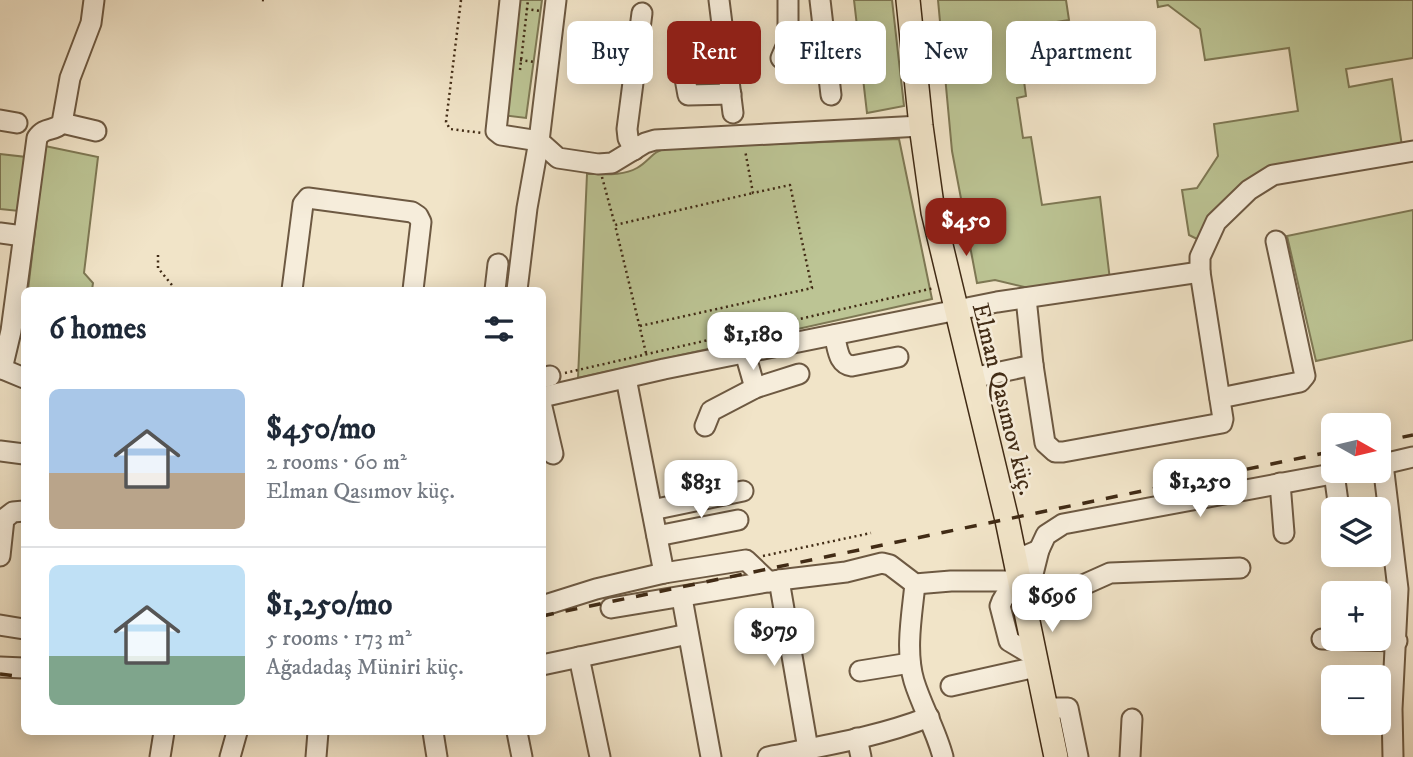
<!DOCTYPE html>
<meta charset="utf-8">
<style>
body{margin:0;font-family:"IM FELL DW Pica",serif;background:#f6f6f7;color:#1f2937;height:100vh;display:flex;flex-direction:column;font-size:26px;white-space:nowrap}
*{box-sizing:border-box;margin:0}
p{font-size:23px;color:#747a83}
.icon{flex:none;width:38px;height:38px;fill:none;stroke:currentColor;stroke-width:2;stroke-linecap:round;stroke-linejoin:round}
.map{position:relative;flex:1;overflow:hidden}
.drawer{position:absolute;left:21px;top:287px;width:525px;height:448px;display:flex;flex-direction:column;background:#fff;border-radius:10px;box-shadow:0 4px 18px #0003}
.drawer>*{flex:none}
.top-card{position:absolute;left:567px;top:21px;width:665px;height:63px;display:flex;gap:14px}
.needle{width:46px;rotate:98deg}
.fabs{position:absolute;left:1321px;top:413px;display:grid;gap:14px}
.fabs a{display:grid;place-items:center;width:70px;height:70px;border-radius:10px;background:#fff;box-shadow:0 4px 18px #0003;font-size:35px}
.price{position:absolute;translate:-50% -60px;padding:0 16px;border-radius:14px;background:#fff;color:#222;font-size:23px;line-height:46px;filter:drop-shadow(0 2px 4px #0008)}
.price::after{content:'';position:absolute;left:50%;top:42px;width:21px;height:16px;margin-left:-10px;background:inherit;clip-path:polygon(0 0,100% 0,50% 100%)}
.price.selected{background:#8f2418;color:#fff}
ul{padding:0;list-style:none}
li{display:flex;align-items:center;gap:21px;height:175px;padding:0 28px}
li+li{border-top:2px solid #e0e1e3}
li span{display:grid;place-items:center;flex:none;width:196px;height:140px;border-radius:10px;color:#555}
li>.icon{margin-inline-start:auto}
span .icon{width:84px;height:84px;fill:#fffc;stroke-width:1}
li b{font-size:30px}
h2{display:flex;justify-content:space-between;align-items:center;height:84px;padding:0 28px;font-size:30px}
.tag{padding:0 24px;border-radius:10px;background:#fff;box-shadow:0 4px 18px #0003;font-size:24px;line-height:63px}
.tag.selected{background:#8f2418;color:#fff}
.map>svg:first-child{display:block}
.green{fill:#bcc494;stroke:#7e7854;stroke-width:2}
.lines{fill:none;stroke-linecap:round;stroke-linejoin:round}
.minor-casing{stroke:#6d5942;stroke-width:23}
.major-casing{stroke:#412b15;stroke-width:26}
.path{stroke:#412b15;stroke-width:2.5;stroke-dasharray:2 3.5;stroke-linecap:butt}
.minor{stroke:#f6eddb;stroke-width:19}
.major{stroke:#f1e4c8;stroke-width:23}
.rail{stroke:#412b15;stroke-width:3.5;stroke-dasharray:12 12;stroke-linecap:butt}
.labels{text-anchor:middle;stroke-width:5;stroke-linejoin:round;paint-order:stroke}
.street-label{font-size:24px;fill:#412b15;stroke:#f6eddb}
</style>
<div class="map">
<svg width="1413" height="757" viewBox="0 0 1413 757">
<rect width="100%" height="100%" fill="#f1e4c8"/>
<filter id="stains"><feTurbulence type="fractalNoise" baseFrequency=".00286" numOctaves="4"/><feColorMatrix values="0 0 0 0 .2 0 0 0 0 .09 0 0 0 0 .02 0 0 0 .5 -.17"/></filter>
<radialGradient id="worn" r=".72"><stop offset=".6" stop-color="#630" stop-opacity="0"/><stop offset="1" stop-color="#630" stop-opacity=".3"/></radialGradient>
<g class="green">
<path d="M512,0H542L526,118L501,115Z"/>
<path d="M854,0H892L904,106L867,113Z"/>
<path d="M938,0H1066L1069,20L1017,28L1026,96L1017,98L1023,138L1031,137L1042,205L1100,197L1110,280L1037,290L995,280L977,283L952,151Z"/>
<path d="M1157,0H1413V58L1346,69L1349,87L1392,79L1402,146L1276,167L1199,240L1189,235L1182,190L1197,188L1218,156L1214,124L1298,111L1289,48L1205,60L1200,29L1168,5L1158,7Z"/>
<path d="M899,139L932,299L578,378L587,174C604,174 623,176 637,168C651,160 652,150 670,148Z"/>
<path d="M45,146L98,157L84,273L93,283L92,290H28Z"/>
<path d="M0,154L26,157L19,211L0,209Z"/>
<path d="M1413,210V340L1316,361L1287,236Z"/>
</g>
<g class="lines">
<g class="minor-casing">
<g id="minor">
<path d="M510,0L496,131L501,135L539,141L558,158L598,164L612,163L645,143L655,140L921,126"/>
<path d="M719,0L733,113"/>
<path d="M820,0L831,95"/>
<path d="M781,58L788,42V0"/>
<path d="M682,62L688,95L731,94"/>
<path d="M0,120L17,123"/>
<path d="M62,123L96,131"/>
<path d="M634,150L628,138L627,129L642,13"/>
<path d="M0,233L23,236"/>
<path d="M292,290L303,204L308,198L412,212L418,216L421,222L413,290"/>
<path d="M495,290L498,264"/>
<path d="M517,290L527,208L539,141L556,0"/>
<path d="M1026,298L1033,365L1045,443L1055,452H1063L1222,423L1223,419L1200,272"/>
<path d="M834,335C838,347 837,364 852,366L898,357"/>
<path d="M745,353L755,388"/>
<path d="M0,368L24,378"/>
<path d="M2,369L11,331L37,138C45,126 54,132 62,123L70,78L91,23L94,0"/>
<path d="M542,378L550,376"/>
<path d="M626,378L664,573"/>
<path d="M972,378L1033,365"/>
<path d="M542,397L664,369L997,302L1200,272V257L1216,222L1249,190L1273,175L1413,151"/>
<path d="M1220,398L1300,382L1305,376L1276,241"/>
<path d="M542,407L553,454"/>
<path d="M705,426L711,411L755,388L799,374"/>
<path d="M0,451L24,454"/>
<path d="M1383,464L1398,589L1392,709L1393,757"/>
<path d="M1379,465L1413,457"/>
<path d="M1334,473L1339,509"/>
<path d="M1280,483L1284,533"/>
<path d="M652,510L743,491"/>
<path d="M657,536L738,520"/>
<path d="M1039,550L1046,535L1063,524L1348,471"/>
<path d="M1013,552L1025,556L1039,550L1033,574C1020,582 1005,590 1000,606L1009,641L1034,656"/>
<path d="M0,556L4,519L13,512L24,511"/>
<path d="M779,580L808,749"/>
<path d="M915,584C912,614 905,651 914,681C922,707 936,730 943,757"/>
<path d="M682,598L711,757"/>
<path d="M1023,605L1054,598L1110,573L1240,568"/>
<path d="M542,606L596,589L664,573L746,560L769,582"/>
<path d="M611,608L779,580L846,572L882,563L890,565L915,584L951,581H1019"/>
<path d="M0,625L24,629"/>
<path d="M1322,639L1397,641"/>
<path d="M579,657L600,757"/>
<path d="M542,665L688,634"/>
<path d="M0,667L24,668"/>
<path d="M860,671L910,663"/>
<path d="M951,686L1036,667"/>
<path d="M1045,708H1068L1078,757"/>
<path d="M433,732L437,757"/>
<path d="M517,732L522,757"/>
<path d="M857,738L861,757"/>
<path d="M160,757L164,732"/>
<path d="M230,757L237,732"/>
<path d="M316,757L318,732"/>
<path d="M768,757C822,746 878,737 929,717"/>
<path d="M1130,757L1132,719"/>
</g>
</g>
<g class="major-casing">
<path id="major" d="M908,0L921,126L933,212L1007,520L1056,757"/>
</g>
<g class="path">
<path d="M262,0L267,1"/>
<path d="M461,0L446,122L450,129L482,133"/>
<path d="M526,9L541,11"/>
<path d="M520,60L534,62"/>
<path d="M520,70L528,0"/>
<path d="M602,177L615,225"/>
<path d="M158,255V268L176,290"/>
<path d="M640,326L812,288L790,185L753,193L745,150"/>
<path d="M646,353L615,225L753,193"/>
<path d="M565,373L934,288"/>
<path d="M763,556L871,533"/>
</g>
<use href="#minor" class="minor"/>
<use href="#major" class="major"/>
<g class="rail">
<path d="M1379,442L1413,435"/>
<path d="M542,616L1334,451"/>
<path d="M0,674L24,677"/>
</g>
</g>
<g class="labels">
<g class="street-label">
<text transform="translate(1004 399) rotate(76)" y="8">Elman Qasımov küç.</text>
</g>
</g>
<rect width="100%" height="100%" filter="url(#stains)"/>
<rect width="100%" height="100%" fill="url(#worn)"/>
</svg>
<div class="fabs">
<a><svg class="needle" viewBox="-14 -14 28 28"><path d="M0-13l5 13h-10z" fill="#e53935"/><path d="M0 13l5-13h-10z" fill="#747a83"/></svg></a>
<a><svg class="icon" aria-label="layers" viewBox="0 0 24 24"><path d="M12 4l9 5-9 5-9-5zM3 14l9 5 9-5"/></svg></a>
<a>+</a>
<a>−</a>
</div>
<b class="price selected" style="left:966px;top:258px">$450</b>
<b class="price" style="left:753px;top:372px">$1,180</b>
<b class="price" style="left:1200px;top:519px">$1,250</b>
<b class="price" style="left:701px;top:520px">$831</b>
<b class="price" style="left:1052px;top:634px">$696</b>
<b class="price" style="left:774px;top:668px">$979</b>
<div class="top-card">
<a class="tag">Buy</a>
<a class="tag selected">Rent</a>
<a class="tag">Filters</a>
<a class="tag">New</a>
<a class="tag">Apartment</a>
</div>
<section class="drawer">
<h2>6 homes<svg class="icon" aria-label="filters" viewBox="0 0 24 24"><path d="M4 7h16M4 17h16"/><circle cx="9" cy="7" r="2"/><circle cx="15" cy="17" r="2"/></svg></h2>
<ul>
<li><span style="background:linear-gradient(#a9c7e8 60%,#b9a48a 0)"><svg class="icon" aria-label="home" viewBox="0 0 24 24"><path d="M3 11l9-7 9 7M6 9v11h12V9"/></svg></span><div><b>$450/mo</b><p>2 rooms · 60 m²</p><p>Elman Qasımov küç.</p></div></li>
<li><span style="background:linear-gradient(#bfe0f5 65%,#7fa58c 0)"><svg class="icon" aria-label="home" viewBox="0 0 24 24"><path d="M3 11l9-7 9 7M6 9v11h12V9"/></svg></span><div><b>$1,250/mo</b><p>5 rooms · 173 m²</p><p>Ağadadaş Müniri küç.</p></div></li>
</ul>
</section>
</div>
